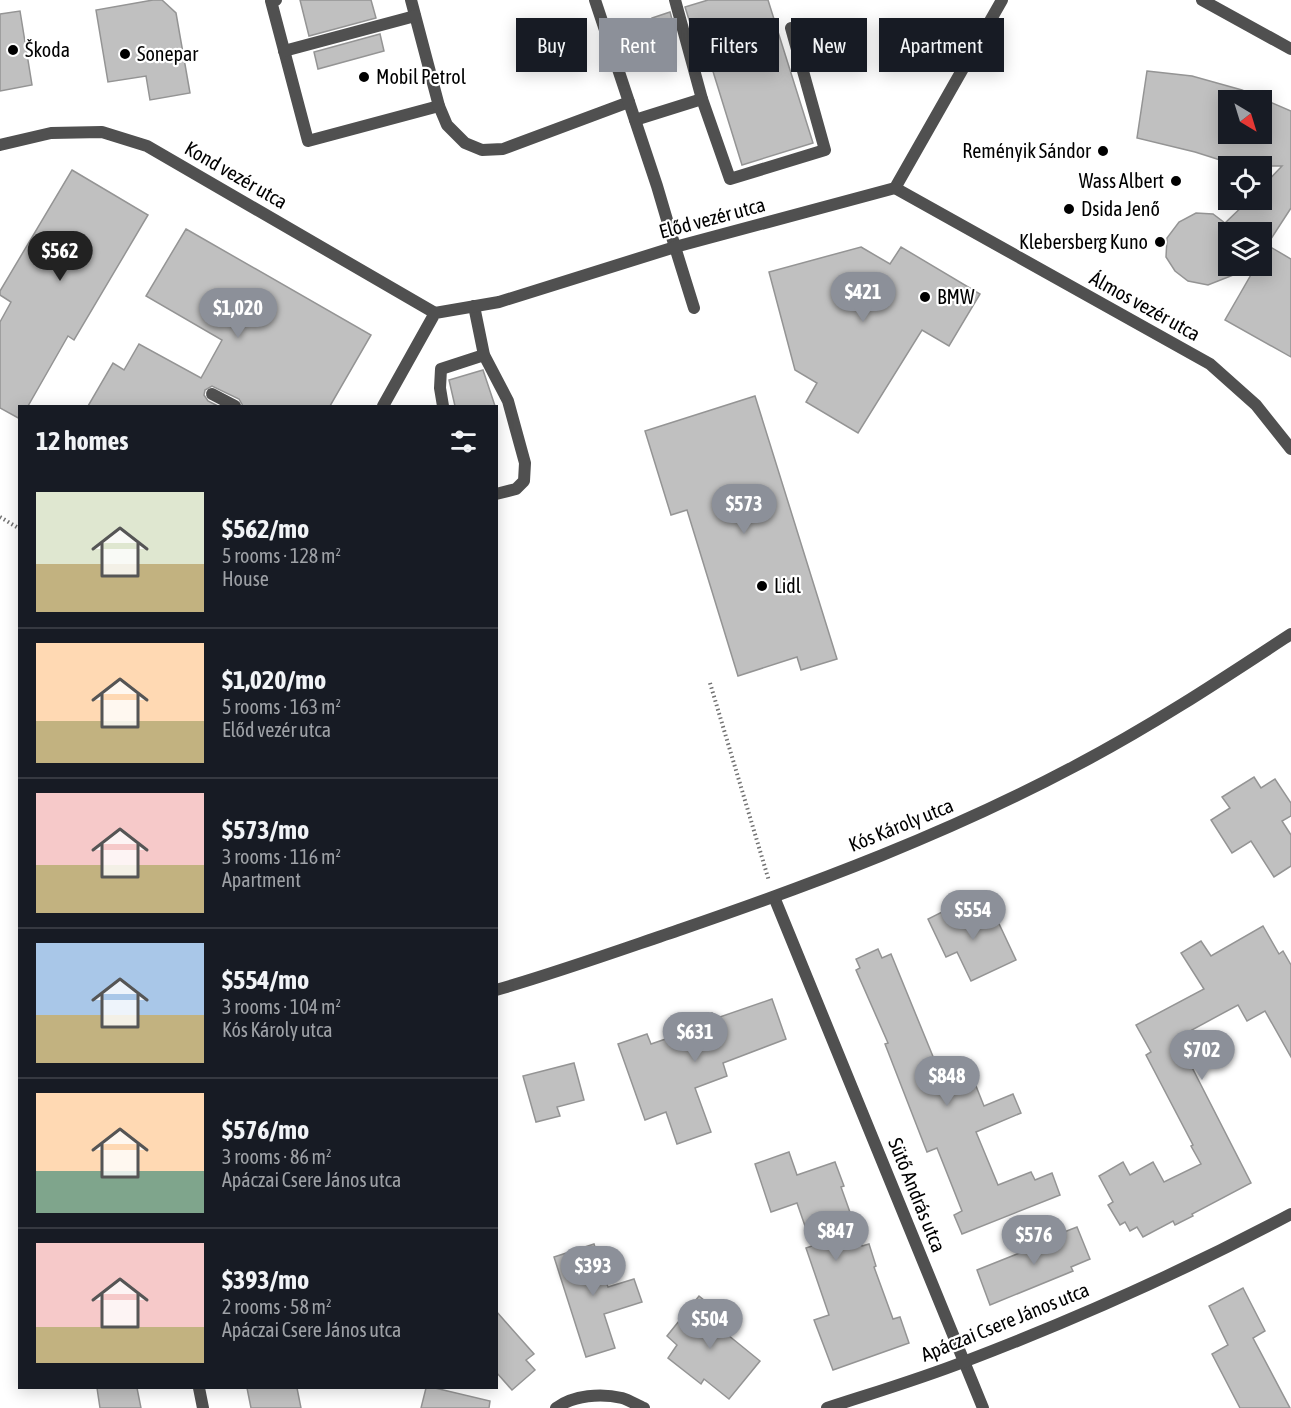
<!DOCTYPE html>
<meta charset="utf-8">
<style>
body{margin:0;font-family:"Asap Condensed",sans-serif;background:#20242c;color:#f1f3f6;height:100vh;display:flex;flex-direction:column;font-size:22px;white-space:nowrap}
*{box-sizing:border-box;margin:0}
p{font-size:20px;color:#9ea1a6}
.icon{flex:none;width:33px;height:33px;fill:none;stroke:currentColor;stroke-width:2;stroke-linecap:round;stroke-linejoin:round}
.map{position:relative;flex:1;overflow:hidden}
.drawer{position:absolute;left:18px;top:405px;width:480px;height:984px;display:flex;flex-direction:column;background:#171b24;border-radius:0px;box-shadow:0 3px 15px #0003}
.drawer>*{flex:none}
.guide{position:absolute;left:516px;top:18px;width:570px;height:54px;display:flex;gap:12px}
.needle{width:39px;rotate:142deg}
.controls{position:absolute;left:1218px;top:90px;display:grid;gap:12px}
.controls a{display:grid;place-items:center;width:54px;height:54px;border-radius:0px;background:#171b24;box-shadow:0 3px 15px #0003;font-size:30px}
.price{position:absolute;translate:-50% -51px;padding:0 14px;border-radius:21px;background:#8c9099;color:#fff;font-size:20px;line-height:39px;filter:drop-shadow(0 2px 3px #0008)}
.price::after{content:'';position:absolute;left:50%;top:36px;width:18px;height:14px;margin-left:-9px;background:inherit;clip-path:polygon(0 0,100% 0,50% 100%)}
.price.current{background:#222;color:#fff}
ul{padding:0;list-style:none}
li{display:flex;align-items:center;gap:18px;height:150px;padding:0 18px}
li+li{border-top:2px solid #363941}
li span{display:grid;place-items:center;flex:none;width:168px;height:120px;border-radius:0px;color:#555}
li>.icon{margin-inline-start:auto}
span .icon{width:72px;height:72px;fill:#fffc;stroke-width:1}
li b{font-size:26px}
h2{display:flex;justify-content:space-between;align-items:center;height:72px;padding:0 18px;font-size:26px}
.tag{padding:0 21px;border-radius:0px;background:#171b24;box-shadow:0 3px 15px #0003;font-size:21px;line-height:54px}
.tag.current{background:#8c9099;color:#fff}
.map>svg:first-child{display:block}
.building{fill:#c0c0c0;stroke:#949494;stroke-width:1.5;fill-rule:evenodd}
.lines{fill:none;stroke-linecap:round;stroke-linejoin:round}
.path{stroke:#727272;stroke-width:4;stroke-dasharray:1.5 3;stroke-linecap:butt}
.lane{stroke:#505050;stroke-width:12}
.street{stroke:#505050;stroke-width:12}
.poi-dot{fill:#000;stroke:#fff;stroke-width:2}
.labels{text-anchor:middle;stroke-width:4.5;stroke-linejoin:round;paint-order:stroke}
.poi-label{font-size:20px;fill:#000;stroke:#fff;text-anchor:start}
.street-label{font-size:20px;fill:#000;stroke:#fff}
</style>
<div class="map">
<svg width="1291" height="1408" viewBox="0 0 1291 1408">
<rect width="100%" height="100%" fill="#fff"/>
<g class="building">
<path d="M153,0H162L176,13L190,93L150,100L146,76L108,82L96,10Z"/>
<path d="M300,0H371L376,18L309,36Z"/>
<path d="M708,0H768L813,143L742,165L698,23L691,26L685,7Z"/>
<path d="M20,11L32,85L0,91V14Z"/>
<path d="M670,12L675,30L657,36L652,18Z"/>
<path d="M380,34L384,51L318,69L314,52Z"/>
<path d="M1147,71L1192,76L1242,90L1291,111V208L1267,245L1291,259V357L1225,320L1256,266L1208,285L1188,281L1175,271L1166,257L1167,238L1179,222L1196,213L1213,214L1225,223L1249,200H1262V187L1282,166H1239L1195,152L1137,138ZM1228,100H1262V134H1228ZM1228,232H1262V266H1228Z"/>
<path d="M72,170L148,215L74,340L68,336L28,406H20V419L0,408V322L11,302L0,295V291Z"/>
<path d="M186,229L371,335L330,406H243L239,399L212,386L205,390L204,395L208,401L218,406H88L113,363L124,370L139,344L201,378L222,340L146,296Z"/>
<path d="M861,247L890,264L901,247L980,294L949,346L922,330L858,433L806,402L817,383L795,370L769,272Z"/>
<path d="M483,370L495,406H455L449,380Z"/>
<path d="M755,396L837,659L801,670L797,657L738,676L687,510L671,515L645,431Z"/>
<path d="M1254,777L1261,788L1275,779L1291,803V816L1282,821L1291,835V866L1274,877L1251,841L1232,853L1211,820L1230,808L1222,797Z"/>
<path d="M958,904L967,923L993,911L1016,960L971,981L957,952L946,957L928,919Z"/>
<path d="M1263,926L1279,954L1283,951L1291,965V1057L1265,1011L1247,1021L1238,1005L1177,1038L1251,1183L1192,1214L1193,1216L1175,1225L1173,1221L1143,1237L1137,1227L1130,1231L1125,1222L1120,1225L1108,1205L1113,1202L1099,1176L1123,1162L1130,1175L1153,1162L1164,1182L1201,1164L1191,1146L1193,1145L1146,1055L1151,1052L1136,1025L1204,989L1181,953L1201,941L1211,956Z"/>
<path d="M878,949L882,958L891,954L941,1076L946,1074L947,1077L956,1073L959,1081L972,1076L984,1106L1013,1094L1021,1113L976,1132L998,1185L1031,1172L1035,1180L1052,1173L1060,1195L962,1234L954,1215L962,1211L937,1148L927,1152L885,1044L888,1043L856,970L860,968L856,959Z"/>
<path d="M772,999L786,1039L723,1063L727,1076L695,1088L711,1132L677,1144L666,1112L645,1120L618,1044L647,1034L651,1044L689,1031L686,1023L712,1013L714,1019Z"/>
<path d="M574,1063L584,1100L557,1107L560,1116L536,1122L523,1076Z"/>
<path d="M789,1152L797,1175L835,1162L844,1186L841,1187L862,1246L869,1244L876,1266L874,1267L893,1319L900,1317L909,1343L833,1370L814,1320L829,1315L806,1248L812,1246L797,1203L771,1212L755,1164Z"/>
<path d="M1077,1227L1090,1259L1071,1267L1073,1271L990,1305L977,1270L1047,1242L1046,1239Z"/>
<path d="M594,1244L608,1287L634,1279L642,1302L604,1314L615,1348L586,1357L554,1257Z"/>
<path d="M1243,1288L1265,1331L1253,1338L1290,1408H1240L1212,1354L1228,1345L1209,1306Z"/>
<path d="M699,1296L720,1313L712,1322L760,1361L729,1399L704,1379L701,1384L668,1358L677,1345L667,1336Z"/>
<path d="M496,1311L534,1354L526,1360L535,1370L512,1390L496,1372Z"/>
<path d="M97,1388H137L141,1408H100Z"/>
<path d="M247,1388H297L301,1408H251Z"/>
<path d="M426,1388H435L490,1401L489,1408H421Z"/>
</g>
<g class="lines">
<g class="path">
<path d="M0,517L20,529"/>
<path d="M710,683L769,881"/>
</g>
<g class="lane">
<path d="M276,0L271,1L308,141L439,106"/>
<path d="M411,0L439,106L447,125L465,143L482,150L503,149L629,102"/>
<path d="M675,0L702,99"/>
<path d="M284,51L415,16"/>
<path d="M635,120L702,99L730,179L825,150L791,28"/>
<path d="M0,145L51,133L102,132L147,146L435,313"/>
<path d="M675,247L694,308"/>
<path d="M474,306L484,355L508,401L525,463L524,481L516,489L496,494"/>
<path d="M212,394L235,406"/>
<path d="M443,406L440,388L441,369L484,355"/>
</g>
<g class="street">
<path d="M595,0L657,186L675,247"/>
<path d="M1202,0L1291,49"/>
<path d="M895,188L1210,364L1256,405L1291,449"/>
<path d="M383,406L435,313L499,302L675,247L895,188L1002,0"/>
<path d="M774,897L983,1408"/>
<path d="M496,990C559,972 620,950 682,929C816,883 949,833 1075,766C1150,727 1221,680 1291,634"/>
<path d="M199,1388L203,1408"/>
<path d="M556,1408C574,1395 601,1393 622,1398C629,1400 637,1405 644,1408"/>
<path d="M827,1408C873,1393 920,1379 966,1361C1076,1319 1186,1270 1291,1214"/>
</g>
</g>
<g class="poi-dot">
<circle cx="13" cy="50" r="6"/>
<circle cx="125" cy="54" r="6"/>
<circle cx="364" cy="77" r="6"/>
<circle cx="1103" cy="151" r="6"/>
<circle cx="1176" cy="181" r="6"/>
<circle cx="1069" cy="209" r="6"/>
<circle cx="1160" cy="242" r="6"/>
<circle cx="925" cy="297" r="6"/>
<circle cx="762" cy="586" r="6"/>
</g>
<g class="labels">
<g class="poi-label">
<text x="25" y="57">Škoda</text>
<text x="137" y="61">Sonepar</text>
<text x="376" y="84">Mobil Petrol</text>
<text x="1091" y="158" text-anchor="end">Reményik Sándor</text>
<text x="1164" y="188" text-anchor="end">Wass Albert</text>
<text x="1081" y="216">Dsida Jenő</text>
<text x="1148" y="249" text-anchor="end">Klebersberg Kuno</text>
<text x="937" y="304">BMW</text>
<text x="774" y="593">Lidl</text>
</g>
<g class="street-label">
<text transform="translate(236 175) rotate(30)" y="7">Kond vezér utca</text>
<text transform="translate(712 218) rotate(-15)" y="7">Előd vezér utca</text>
<text transform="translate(1145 306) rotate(29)" y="7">Álmos vezér utca</text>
<text transform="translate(901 825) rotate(-22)" y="7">Kós Károly utca</text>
<text transform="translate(917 1195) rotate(68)" y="7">Sütő András utca</text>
<text transform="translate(1005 1322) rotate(-22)" y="7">Apáczai Csere János utca</text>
</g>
</g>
</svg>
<div class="controls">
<a><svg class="needle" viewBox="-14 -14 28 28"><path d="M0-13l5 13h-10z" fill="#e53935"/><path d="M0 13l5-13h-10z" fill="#9ea1a6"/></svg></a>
<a><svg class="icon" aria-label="locate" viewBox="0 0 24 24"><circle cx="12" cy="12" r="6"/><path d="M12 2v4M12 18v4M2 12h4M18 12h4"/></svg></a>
<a><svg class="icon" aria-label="layers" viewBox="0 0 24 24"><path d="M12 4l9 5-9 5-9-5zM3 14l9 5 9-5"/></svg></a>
</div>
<b class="price current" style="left:60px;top:282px">$562</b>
<b class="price" style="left:863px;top:323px">$421</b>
<b class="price" style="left:238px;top:339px">$1,020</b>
<b class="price" style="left:744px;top:535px">$573</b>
<b class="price" style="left:973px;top:941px">$554</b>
<b class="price" style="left:695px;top:1063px">$631</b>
<b class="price" style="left:1202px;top:1081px">$702</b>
<b class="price" style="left:947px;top:1107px">$848</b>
<b class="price" style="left:836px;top:1262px">$847</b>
<b class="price" style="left:1034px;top:1266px">$576</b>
<b class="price" style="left:593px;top:1297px">$393</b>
<b class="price" style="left:710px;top:1350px">$504</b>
<div class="guide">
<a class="tag">Buy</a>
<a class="tag current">Rent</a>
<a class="tag">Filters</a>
<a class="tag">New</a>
<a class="tag">Apartment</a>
</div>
<section class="drawer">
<h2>12 homes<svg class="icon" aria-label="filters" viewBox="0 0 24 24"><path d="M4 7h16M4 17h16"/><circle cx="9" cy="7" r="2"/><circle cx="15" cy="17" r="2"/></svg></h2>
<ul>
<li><span style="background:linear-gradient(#dfe7d0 60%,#c2b280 0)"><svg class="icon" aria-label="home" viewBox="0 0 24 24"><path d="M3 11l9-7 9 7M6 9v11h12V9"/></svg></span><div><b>$562/mo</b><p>5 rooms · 128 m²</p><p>House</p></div></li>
<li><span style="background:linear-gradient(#ffd9b3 65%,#c2b280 0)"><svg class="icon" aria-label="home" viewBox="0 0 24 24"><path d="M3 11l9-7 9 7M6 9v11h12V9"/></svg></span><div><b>$1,020/mo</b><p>5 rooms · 163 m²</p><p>Előd vezér utca</p></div></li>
<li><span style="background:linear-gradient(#f6c9c9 60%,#c2b280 0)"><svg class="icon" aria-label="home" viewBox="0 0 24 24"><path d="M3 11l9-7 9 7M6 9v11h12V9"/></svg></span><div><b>$573/mo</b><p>3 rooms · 116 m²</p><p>Apartment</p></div></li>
<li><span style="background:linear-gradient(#a9c7e8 60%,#c2b280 0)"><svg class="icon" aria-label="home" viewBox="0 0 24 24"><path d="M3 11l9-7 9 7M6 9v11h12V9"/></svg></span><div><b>$554/mo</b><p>3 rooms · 104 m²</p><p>Kós Károly utca</p></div></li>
<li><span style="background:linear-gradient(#ffd9b3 65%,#7fa58c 0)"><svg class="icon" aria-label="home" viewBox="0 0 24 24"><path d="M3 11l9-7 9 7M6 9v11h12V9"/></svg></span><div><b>$576/mo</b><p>3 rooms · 86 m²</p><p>Apáczai Csere János utca</p></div></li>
<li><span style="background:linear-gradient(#f6c9c9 70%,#c2b280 0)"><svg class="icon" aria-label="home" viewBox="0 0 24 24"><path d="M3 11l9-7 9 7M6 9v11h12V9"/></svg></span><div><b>$393/mo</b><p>2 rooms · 58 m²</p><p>Apáczai Csere János utca</p></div></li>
</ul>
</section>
</div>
